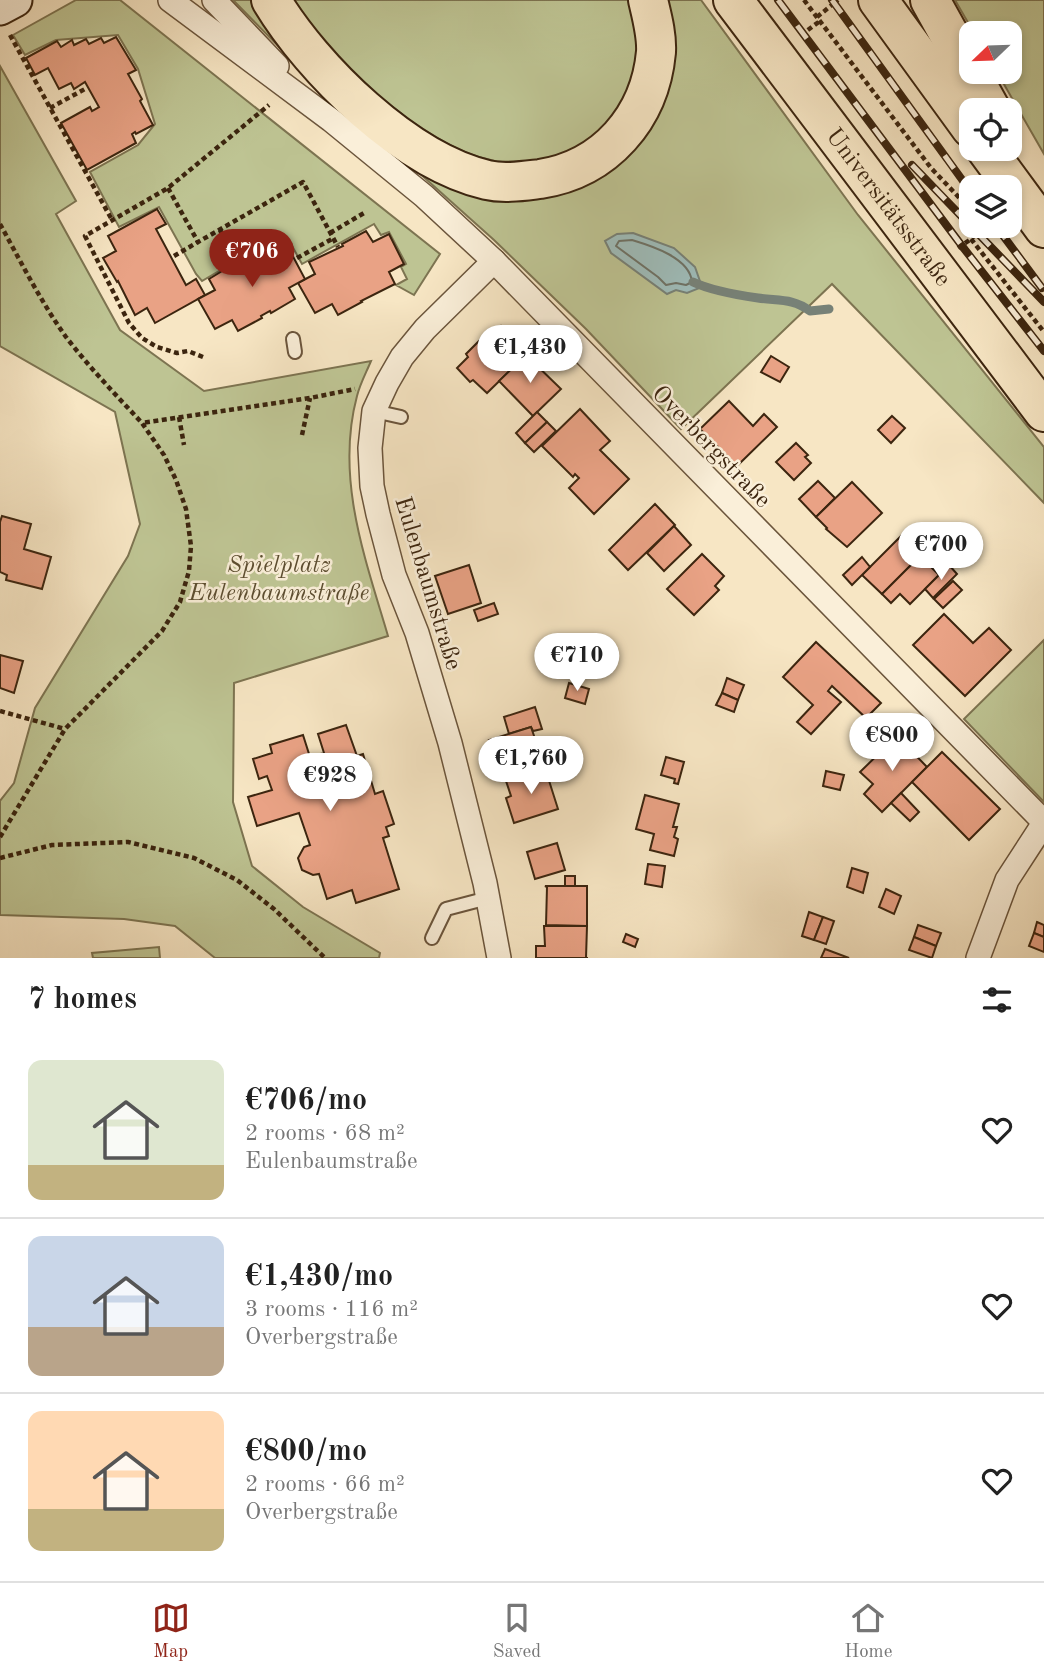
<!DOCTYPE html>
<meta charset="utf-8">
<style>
body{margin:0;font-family:"Old Standard TT",serif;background:#f2f2f2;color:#222;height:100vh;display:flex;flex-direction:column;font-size:26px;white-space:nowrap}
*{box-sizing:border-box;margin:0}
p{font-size:23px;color:#767676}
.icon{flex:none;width:38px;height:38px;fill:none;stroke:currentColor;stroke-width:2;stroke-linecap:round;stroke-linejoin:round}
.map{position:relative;height:958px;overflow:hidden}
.panel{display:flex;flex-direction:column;background:#fff;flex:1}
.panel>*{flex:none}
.needle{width:46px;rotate:247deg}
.buttons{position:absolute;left:959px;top:21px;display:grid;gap:14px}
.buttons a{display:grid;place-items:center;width:63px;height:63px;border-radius:14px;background:#fff;box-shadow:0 4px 10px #0003;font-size:35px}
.price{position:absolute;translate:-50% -60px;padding:0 16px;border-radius:24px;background:#fff;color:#222;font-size:23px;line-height:46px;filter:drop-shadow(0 2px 4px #0008)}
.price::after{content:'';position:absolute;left:50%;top:42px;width:21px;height:16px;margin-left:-10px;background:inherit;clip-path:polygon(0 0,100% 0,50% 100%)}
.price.current{background:#8f2418;color:#fff}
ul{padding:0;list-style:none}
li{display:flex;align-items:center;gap:21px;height:175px;padding:0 28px}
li+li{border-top:2px solid #e0e0e0}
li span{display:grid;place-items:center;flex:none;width:196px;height:140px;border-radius:14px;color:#555}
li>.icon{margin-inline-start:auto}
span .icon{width:84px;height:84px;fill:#fffc;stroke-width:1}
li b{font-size:30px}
h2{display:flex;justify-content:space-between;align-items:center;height:84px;padding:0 28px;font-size:30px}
.menu{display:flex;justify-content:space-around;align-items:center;height:98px;border-top:2px solid #e0e0e0;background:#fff;font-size:19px;color:#767676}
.menu a{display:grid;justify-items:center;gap:4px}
.menu .current{color:#8f2418}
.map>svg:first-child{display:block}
.green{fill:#bec493;stroke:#7d7451;stroke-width:2}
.water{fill:#9fbebc;stroke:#778177;stroke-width:2}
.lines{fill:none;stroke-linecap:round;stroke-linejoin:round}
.shore{stroke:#6e7266;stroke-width:2}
.stream{stroke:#778177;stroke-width:9}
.building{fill:#e9a285;stroke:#3c250f;stroke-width:2}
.lane-casing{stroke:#6b553c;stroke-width:16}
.street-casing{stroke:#6b553c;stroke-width:26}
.secondary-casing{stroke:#3c250f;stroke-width:37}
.highway-casing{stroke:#3c250f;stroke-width:42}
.path{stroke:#3c250f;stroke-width:4.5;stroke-dasharray:5 3.5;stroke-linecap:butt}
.lane{stroke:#faefd9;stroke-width:12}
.street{stroke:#faefd9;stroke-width:23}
.secondary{stroke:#faefd9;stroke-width:33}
.highway{stroke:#f7e6c4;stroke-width:38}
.rail-casing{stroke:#3c250f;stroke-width:8}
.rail{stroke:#faefd9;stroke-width:5;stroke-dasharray:16;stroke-linecap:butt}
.labels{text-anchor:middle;stroke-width:5;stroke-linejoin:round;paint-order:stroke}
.street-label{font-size:24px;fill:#3c250f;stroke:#faefd9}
.park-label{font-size:24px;font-style:italic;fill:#5c4d30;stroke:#faefd9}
</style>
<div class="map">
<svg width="1044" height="958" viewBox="0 0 1044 958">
<rect width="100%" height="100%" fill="#f7e6c4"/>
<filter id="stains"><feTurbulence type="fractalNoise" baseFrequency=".00286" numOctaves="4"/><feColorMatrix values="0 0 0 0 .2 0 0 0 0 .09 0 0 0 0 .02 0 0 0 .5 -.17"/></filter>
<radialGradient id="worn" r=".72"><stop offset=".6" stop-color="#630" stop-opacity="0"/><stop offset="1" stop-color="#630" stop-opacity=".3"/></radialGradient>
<g class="green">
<path d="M76,0H120L440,254L414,295L396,285L407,279L401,267L406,264L389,232L381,235L374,224L302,264L291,244H265L202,281L196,274L159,207L119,227L90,172L138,145L155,124L138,69L118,35L56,40L25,55L13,35Z"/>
<path d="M233,0H259L289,44L284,52Z"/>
<path d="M292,0H630C634,15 638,31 638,47C637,73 627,107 607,124C597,133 586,147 575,152C505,181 449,151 394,108C377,95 360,82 345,67C327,49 308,21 292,0Z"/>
<path d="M660,0H701L858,215L1044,447V503L832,284L681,429L586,329L494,240L408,163L449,176L614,159Z"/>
<path d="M955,0H1044V154L997,72H1010V33H974Z"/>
<path d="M0,66L76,201L56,214L120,330L204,391L371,361C366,373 360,384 357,396C335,478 365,558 388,636L234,683L233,802L252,866L303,907L380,953L379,958H215L175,926L124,919L0,915V801L14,783L35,708L128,556L140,524L115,412L0,346Z"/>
<path d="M1044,640V802L964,719Z"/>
<path d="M159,947L160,958H93L92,953Z"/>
</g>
<path class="water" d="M633,233L674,248L695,267L702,287L687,293L676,290L667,294L611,253L605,241L617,234Z"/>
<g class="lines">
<path class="shore" d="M632,240C652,246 690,258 692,282L686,285L676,283L666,285L658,277L616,246L619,241Z"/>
<path class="stream" d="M693,282C712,291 737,295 758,298C778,301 793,298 810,311L829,309"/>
</g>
<g class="building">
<path d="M116,37L136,70L128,74L142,99L140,101L153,125L136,134L135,132L132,134L136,143L87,170L61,123L90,107L92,111L99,107L85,82L74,89L71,83L59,89L48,68L35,75L26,58L57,41L61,47L72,40L74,45L86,39L89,44L101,38L104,43Z"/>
<path d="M157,209L166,224L156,229L186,285L196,279L205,295L155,323L147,308L135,315L118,281L117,282L103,258L116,251L108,236Z"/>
<path d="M366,231L373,242L389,234L404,264L389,272L395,284L361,301L362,302L338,315L332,304L315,313L298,283L315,274L309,262L343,246L342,244Z"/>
<path d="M266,247L272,258L289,249L305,279L289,288L295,299L271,313L270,311L261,316L262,318L238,331L232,320L215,329L198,299L215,290L209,279L232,265L233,267L243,261L242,260Z"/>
<path d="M501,326L515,340L512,343L525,356L487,393L473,380L470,382L457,368L468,357L466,354L487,333L490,336Z"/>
<path d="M526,355L561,389L533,416L499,381Z"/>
<path d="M771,356L789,367L780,382L761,372Z"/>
<path d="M729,401L753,426L764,414L777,427L737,466L700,429Z"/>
<path d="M580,409L610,441L600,450L629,479L594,514L569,488L579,478L575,474L573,477L542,446Z"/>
<path d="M537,412L547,422L525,443L516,433Z"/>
<path d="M892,416L905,428L891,443L878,430Z"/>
<path d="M547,422L556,431L534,452L525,443Z"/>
<path d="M796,443L808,455L805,457L811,463L794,480L776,462Z"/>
<path d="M818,481L835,498L816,517L799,499Z"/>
<path d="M852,482L882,513L847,547L826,529L827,528L816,517Z"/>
<path d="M655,504L675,525L628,570L609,550Z"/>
<path d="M2,516L31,524L24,549L51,557L42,589L6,580L7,575L0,572V522Z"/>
<path d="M674,526L691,545L664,571L647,553Z"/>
<path d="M901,536L920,556L882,594L862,575Z"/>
<path d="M702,554L724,576L715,586L719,590L694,615L667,589Z"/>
<path d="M920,556L939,575L910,604L900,594L891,603L882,594Z"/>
<path d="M862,557L870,567L852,585L843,575Z"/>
<path d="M469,565L481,603L448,614L435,576Z"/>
<path d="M949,565L957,574L933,598L925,589Z"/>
<path d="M953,581L962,590L943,608L934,599Z"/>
<path d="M494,603L498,614L478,621L474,610Z"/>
<path d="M944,614L973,643L989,628L1011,650L965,696L913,645Z"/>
<path d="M816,642L881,703L866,718L832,686L828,691L841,702L811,734L797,722L813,705L783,677Z"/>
<path d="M0,655L23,661L14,693L0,688Z"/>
<path d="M727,678L744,685L738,700L722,693Z"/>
<path d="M569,683L589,689L585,704L565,698Z"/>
<path d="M722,693L738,700L734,712L716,705Z"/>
<path d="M535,707L542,729L533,731L531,727L509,734L504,717Z"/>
<path d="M346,725L357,756L363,754L375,794L383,791L394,824L386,827L389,836L383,838L399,889L356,903L352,890L327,899L319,874L313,875L302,870L298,858L304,847L310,845L299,813L257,826L248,797L272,790L267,776L259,779L253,759L272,753L270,745L303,735L310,757L324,753L318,734Z"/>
<path d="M531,727L545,768L506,781L493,741L490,742L489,740Z"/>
<path d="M897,736L927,767L882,812L864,794L873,784L860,772Z"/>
<path d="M942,752L1000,809L969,840L912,782Z"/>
<path d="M666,757L684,762L678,784L674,783L675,779L661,775Z"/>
<path d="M545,768L558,809L514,823L506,798L511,796L506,781Z"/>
<path d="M826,771L844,775L840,790L823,786Z"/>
<path d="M901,793L919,812L910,821L891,803Z"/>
<path d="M645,795L679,804L673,827H677L674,837L678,839L674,856L650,850L654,834L636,829Z"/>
<path d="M557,843L565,870L535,879L527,852Z"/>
<path d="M648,864L665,866L662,887L645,884Z"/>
<path d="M852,868L868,873L863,893L847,887Z"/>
<rect x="565" y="876" width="10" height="10"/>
<path d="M545,886H587V926L546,925L547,887Z"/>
<path d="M886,889L901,896L894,914L879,907Z"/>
<path d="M809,912L823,917L814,940L802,936Z"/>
<path d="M823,917L834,921L826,944L814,940Z"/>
<path d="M1037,922L1044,925V937L1034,933Z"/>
<path d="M918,925L941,933L936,946L914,937Z"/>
<path d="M544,926H587L586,958H588H536V946H545Z"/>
<path d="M1034,933L1044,937V952L1029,946Z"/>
<path d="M626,934L638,939L635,947L623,942Z"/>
<path d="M914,937L936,946L932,958L909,950Z"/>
<path d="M825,949L849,958H821Z"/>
</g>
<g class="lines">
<g class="lane-casing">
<g id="lane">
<path d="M293,339L295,352"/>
<path d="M374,411L401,417"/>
<path d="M432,938L446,909L488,898"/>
</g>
</g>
<g class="street-casing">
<g id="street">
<path d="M170,0L331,120L424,196L494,261L1044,822"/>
<path d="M214,0L277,66"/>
<path d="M494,261L425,329L402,357L387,383L374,411L370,448L372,486L378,514L394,575L417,633L450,743L485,883L499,958"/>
<path d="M978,958L1007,880L1044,823"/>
</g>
</g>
<g class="secondary-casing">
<path id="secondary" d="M0,8L15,0"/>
</g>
<g class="highway-casing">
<g id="highway">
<path d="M271,0C313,70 406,161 487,180C504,184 523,181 540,179C605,169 650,118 656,52C657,35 652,17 648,0"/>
<path id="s1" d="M733,0L1044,412"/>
<path d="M878,0L971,128"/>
<path d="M930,0L991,110"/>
<path d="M986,149L1044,228"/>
</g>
</g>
<g class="path">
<path d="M804,0L931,168L971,210"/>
<path d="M817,17L838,0"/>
<path d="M10,35L112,220"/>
<path d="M801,35L820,21"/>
<path d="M50,108L85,89"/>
<path d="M168,188L198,242L303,182L338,247"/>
<path d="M0,224C21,262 41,302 66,337C89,367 116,395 142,423"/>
<path d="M220,230L232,254"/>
<path d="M330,233L364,213"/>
<path d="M971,239L1044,332"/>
<path d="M958,248L971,239L984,226"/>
<path d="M174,256L198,242"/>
<path d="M297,258L334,238"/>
<path d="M203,357L188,351L177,353L157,347L142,338L129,323L85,236L168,188L269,105"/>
<path d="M179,417L184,445"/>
<path d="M302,435L310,398"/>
<path d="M0,711L65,729"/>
<path d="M0,837L65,729L162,631L180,602L189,571L191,546L186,509L176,480L164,455L142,423L310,398L355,389"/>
<path d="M0,858L52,845L128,842L194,858L237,880L274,909L325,958"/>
</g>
<use href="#lane" class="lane"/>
<use href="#street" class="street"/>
<use href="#secondary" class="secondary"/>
<use href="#highway" class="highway"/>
<g class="rail-casing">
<g id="rail">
<path d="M778,0L962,246L1044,351"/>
<path d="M832,0L971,192"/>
<path d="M912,165L1044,302"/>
<path d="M996,226L1042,288"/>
</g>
</g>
<use href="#rail" class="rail"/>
</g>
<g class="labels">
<g class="street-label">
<text dy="8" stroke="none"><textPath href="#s1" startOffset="259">Universitätsstraße</textPath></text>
<text transform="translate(712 446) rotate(46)" y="8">Overbergstraße</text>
<text transform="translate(429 583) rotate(73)" y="8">Eulenbaumstraße</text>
</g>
<g class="park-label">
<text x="279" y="572">Spielplatz<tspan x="279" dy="28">Eulenbaumstraße</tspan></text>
</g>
</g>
<rect width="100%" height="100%" filter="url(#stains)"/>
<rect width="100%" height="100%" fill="url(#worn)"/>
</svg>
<div class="buttons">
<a><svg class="needle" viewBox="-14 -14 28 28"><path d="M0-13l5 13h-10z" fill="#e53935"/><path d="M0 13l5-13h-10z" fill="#767676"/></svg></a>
<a><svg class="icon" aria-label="locate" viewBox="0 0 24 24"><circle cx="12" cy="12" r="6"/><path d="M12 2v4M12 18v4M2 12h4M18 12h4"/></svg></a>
<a><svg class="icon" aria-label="layers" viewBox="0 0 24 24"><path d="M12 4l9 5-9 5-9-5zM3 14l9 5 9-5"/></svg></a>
</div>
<b class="price current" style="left:252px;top:289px">€706</b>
<b class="price" style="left:530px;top:385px">€1,430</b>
<b class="price" style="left:941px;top:582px">€700</b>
<b class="price" style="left:577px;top:693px">€710</b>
<b class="price" style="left:892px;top:773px">€800</b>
<b class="price" style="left:531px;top:796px">€1,760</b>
<b class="price" style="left:330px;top:813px">€928</b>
</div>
<section class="panel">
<h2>7 homes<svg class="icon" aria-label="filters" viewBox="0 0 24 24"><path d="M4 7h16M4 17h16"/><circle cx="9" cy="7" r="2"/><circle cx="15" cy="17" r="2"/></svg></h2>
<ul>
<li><span style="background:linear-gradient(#dfe7d0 75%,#c2b280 0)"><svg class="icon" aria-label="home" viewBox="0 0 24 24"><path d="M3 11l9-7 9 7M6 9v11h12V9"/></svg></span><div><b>€706/mo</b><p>2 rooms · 68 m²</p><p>Eulenbaumstraße</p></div><svg class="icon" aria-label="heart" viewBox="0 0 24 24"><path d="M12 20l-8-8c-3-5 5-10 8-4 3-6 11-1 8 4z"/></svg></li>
<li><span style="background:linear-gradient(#c9d6e8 65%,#b9a48a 0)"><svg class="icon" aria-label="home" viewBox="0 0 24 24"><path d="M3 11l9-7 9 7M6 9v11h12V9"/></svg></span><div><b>€1,430/mo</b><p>3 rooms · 116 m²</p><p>Overbergstraße</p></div><svg class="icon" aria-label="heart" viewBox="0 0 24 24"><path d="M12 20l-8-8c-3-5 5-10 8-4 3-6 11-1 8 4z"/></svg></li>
<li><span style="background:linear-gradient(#ffd9b3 70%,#c2b280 0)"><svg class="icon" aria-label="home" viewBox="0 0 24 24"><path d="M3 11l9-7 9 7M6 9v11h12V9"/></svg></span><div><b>€800/mo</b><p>2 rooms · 66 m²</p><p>Overbergstraße</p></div><svg class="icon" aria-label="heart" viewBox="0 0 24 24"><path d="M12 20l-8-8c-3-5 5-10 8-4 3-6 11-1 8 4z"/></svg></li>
</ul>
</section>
<nav class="menu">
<a class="current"><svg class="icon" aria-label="map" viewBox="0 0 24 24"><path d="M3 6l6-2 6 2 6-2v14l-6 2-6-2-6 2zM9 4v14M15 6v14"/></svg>Map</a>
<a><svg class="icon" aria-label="saved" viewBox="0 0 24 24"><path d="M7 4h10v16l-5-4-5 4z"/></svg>Saved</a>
<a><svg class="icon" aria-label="home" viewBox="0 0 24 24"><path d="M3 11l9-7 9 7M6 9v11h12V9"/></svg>Home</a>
</nav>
